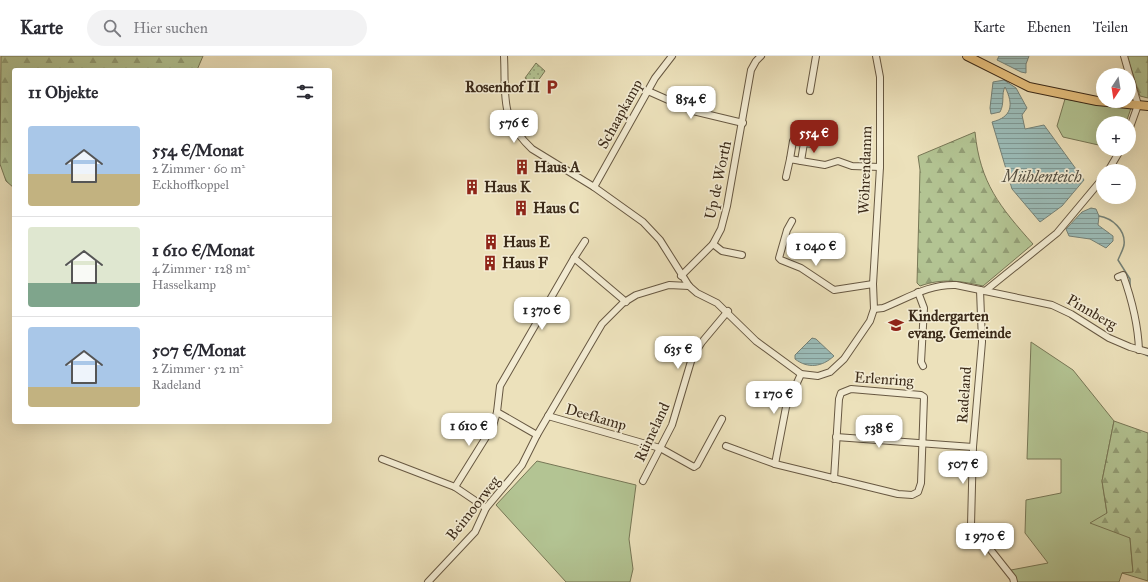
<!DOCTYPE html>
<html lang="de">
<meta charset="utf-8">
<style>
body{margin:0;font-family:"IM FELL Great Primer",serif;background:#f2f2f3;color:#2b2b33;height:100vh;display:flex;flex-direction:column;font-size:15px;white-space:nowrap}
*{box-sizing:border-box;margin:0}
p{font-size:13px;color:#7c7c81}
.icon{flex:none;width:22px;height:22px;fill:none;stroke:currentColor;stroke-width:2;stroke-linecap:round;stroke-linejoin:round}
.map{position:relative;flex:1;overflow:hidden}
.details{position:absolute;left:12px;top:12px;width:320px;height:356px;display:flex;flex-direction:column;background:#fff;border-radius:4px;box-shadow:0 4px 16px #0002}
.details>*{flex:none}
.needle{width:26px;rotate:192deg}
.fabs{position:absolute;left:1096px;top:12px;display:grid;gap:8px}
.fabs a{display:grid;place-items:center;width:40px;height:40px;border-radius:50%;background:#fff;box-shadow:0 4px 16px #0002;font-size:20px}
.price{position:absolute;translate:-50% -34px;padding:0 9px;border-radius:8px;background:#fff;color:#222;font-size:13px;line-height:26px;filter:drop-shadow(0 1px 2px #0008)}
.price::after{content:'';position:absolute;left:50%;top:24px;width:12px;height:9px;margin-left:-6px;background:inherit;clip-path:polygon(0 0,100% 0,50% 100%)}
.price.on{background:#8f2418;color:#fff}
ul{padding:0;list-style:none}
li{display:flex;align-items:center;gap:12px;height:100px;padding:0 16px}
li+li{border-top:1px solid #e1e1e2}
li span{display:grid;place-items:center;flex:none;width:112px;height:80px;border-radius:4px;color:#555}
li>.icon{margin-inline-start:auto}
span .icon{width:48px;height:48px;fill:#fffc;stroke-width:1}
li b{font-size:17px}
h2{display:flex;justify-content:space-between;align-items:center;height:48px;padding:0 16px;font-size:17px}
header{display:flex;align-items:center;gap:24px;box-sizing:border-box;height:56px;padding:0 20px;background:#fff;border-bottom:1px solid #e1e1e2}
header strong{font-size:19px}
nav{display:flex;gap:22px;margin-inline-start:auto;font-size:14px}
.search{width:280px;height:36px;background:#f2f2f3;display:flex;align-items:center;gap:10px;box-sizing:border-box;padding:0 14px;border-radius:22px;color:#7c7c81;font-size:15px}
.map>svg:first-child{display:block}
.green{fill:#b3c493;stroke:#777756}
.forest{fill:url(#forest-firs);stroke:#777756}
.park{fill:url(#park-dots);stroke:#777756}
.water{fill:url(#water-rules);stroke:#758278}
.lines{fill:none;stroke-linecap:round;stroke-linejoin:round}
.stream{stroke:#758278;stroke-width:1.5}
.minor-casing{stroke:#675842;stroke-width:8}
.major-casing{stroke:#3b2a19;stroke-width:10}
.minor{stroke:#f3ecd3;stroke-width:6}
.major{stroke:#e6c07e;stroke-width:8}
.labels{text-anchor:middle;stroke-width:3.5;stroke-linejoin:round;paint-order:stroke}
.poi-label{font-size:15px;font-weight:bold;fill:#3b2a19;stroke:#f3ecd3;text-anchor:start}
.street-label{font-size:15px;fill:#3b2a19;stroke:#f3ecd3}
.water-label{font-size:16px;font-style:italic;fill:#534e41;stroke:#f3ecd3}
</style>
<header>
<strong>Karte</strong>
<div class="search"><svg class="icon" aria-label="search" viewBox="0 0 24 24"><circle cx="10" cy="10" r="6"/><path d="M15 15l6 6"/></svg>Hier suchen</div>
<nav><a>Karte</a><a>Ebenen</a><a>Teilen</a></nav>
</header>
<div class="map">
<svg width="1148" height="526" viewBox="0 0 1148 526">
<defs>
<pattern id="forest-firs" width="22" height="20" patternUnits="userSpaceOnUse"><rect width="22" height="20" fill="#b3c493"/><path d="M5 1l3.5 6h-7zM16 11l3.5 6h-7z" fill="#939f77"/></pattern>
<pattern id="park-dots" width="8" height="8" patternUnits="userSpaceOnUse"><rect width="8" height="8" fill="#b3c493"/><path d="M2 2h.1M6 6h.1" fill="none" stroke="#939f77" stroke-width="1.8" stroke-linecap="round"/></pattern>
<pattern id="water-rules" width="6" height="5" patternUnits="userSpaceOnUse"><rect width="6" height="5" fill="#9bbcb8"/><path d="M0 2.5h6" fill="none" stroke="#809995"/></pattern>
</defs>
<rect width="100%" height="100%" fill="#ece1bb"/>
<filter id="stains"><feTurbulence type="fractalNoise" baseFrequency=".005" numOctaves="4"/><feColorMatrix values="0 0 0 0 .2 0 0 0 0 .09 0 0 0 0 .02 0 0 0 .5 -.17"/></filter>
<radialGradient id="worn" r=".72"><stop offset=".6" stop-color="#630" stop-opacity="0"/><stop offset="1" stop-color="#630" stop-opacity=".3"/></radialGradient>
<g class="green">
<path d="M1065,43L1098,49L1131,52L1126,67H1103V90L1063,81L1057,70Z"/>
<path d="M1031,286L1073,314L1114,365L1102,425L1107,457L1130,482L1133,517H1122L1119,526H1017L1011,514L1048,507L1025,477L1026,444L1061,437V403H1027Z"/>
<path d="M537,405L636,429L629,483L633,513L630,526H566L496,449Z"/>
</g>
<g class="forest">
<path d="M1,0H203L197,14H14V132L6,125L0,108Z"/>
<path d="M1127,0H1148V42L1140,40Z"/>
<path d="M975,76C980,127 1000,151 1033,188L983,230C961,225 942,222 920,230L917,227L920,114L918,100Z"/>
<path d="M1114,365L1148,377V525L1122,517L1133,516L1130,482L1090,467L1107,457L1102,425Z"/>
</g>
<path class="park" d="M536,7L545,15L535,29L525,22Z"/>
<g class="water">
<path d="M999,0H1029L1026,8V17L1021,16L997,4Z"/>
<path d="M1004,24L1016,32L1027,52L1022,59L1025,73L1044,69L1084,124L1062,150L1040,166L1012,133L992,66C1012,61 1014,49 1005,31C1001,38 1005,47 1000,56L991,58L990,52L993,26Z"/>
<path d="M1091,152L1096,153L1099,160L1098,169L1113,180V185L1106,192L1090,183L1069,180L1066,173L1082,156Z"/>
<path d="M812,282L816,283L834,300C822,311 808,313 795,303V299Z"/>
</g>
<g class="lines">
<g class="stream">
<path d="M1099,160C1112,162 1126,174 1124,189C1123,194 1120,199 1118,204L1130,223V232"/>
<path d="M1144,298L1148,300"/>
</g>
<g class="minor-casing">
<g id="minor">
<path d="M504,0C506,40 499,62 532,93L594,131L643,166L660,184L689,230L697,237L717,247L756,285L801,318L818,320L830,316L844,303L870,265L874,253L873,228L880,111V21L876,0"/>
<path d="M1124,0L1138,49L1129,74"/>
<path d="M648,35L693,55L743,67"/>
<path d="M810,35L816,0"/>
<path d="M804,87L813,88L815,79"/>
<path d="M790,103L793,85L804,87L801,105L825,109L838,105L852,110L880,111"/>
<path d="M1108,115L1121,93"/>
<path d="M786,121L790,103L801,105"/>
<path d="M594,131L655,22L672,0"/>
<path d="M792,165L787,174L779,202L781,204L801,212L834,234L873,228"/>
<path d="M713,188L722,195L742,199"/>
<path d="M574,202L585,185"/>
<path d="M681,220L713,188L721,173L727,150L751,14L756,5L761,0"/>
<path d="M1118,221L1123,219C1132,244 1138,268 1139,294"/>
<path d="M980,234L982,286L973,391L971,469L1013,522L1014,526"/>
<path d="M985,235L1057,177L1103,122"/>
<path d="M918,236L924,252L921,306L923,310"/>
<path d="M874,253L883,252C908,242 929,228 956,229L1052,249L1071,258L1109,282L1130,291L1148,296"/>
<path d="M548,360L660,392L694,411L697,409L722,363"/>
<path d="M537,379L497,356L500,330L574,202L626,246"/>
<path d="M836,381L973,391"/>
<path d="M726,390L775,408L898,438L912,439L918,436L921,427L924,341L921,339L851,333L841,337L839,343L834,423"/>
<path d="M382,403L455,431L486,452"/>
<path d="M775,408L786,351L801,318"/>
<path d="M643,425L672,369L692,302L702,286L728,255"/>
<path d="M455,431L493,370L497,356"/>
<path d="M428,526L475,476L486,452L522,409L537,379L602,268L623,247L636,239L669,229L689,230"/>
</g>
</g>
<g class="major-casing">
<path id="major" d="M967,0L1029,31L1097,45L1148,50"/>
</g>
<use href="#minor" class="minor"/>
<use href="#major" class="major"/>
</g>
<defs>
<g id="parking-bare" transform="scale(1.2)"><path d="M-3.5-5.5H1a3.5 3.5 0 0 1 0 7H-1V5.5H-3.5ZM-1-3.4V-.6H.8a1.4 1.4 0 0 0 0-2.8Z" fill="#8f2418" stroke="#f3ecd3" stroke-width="2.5" paint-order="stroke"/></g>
<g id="building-bare" transform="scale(1.2)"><path d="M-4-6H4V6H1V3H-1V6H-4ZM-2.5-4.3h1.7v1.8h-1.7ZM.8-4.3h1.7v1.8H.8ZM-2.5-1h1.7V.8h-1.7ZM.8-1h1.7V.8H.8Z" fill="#8f2418" stroke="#f3ecd3" stroke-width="2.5" paint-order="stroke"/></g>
<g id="school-bare" transform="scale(1.2)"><path d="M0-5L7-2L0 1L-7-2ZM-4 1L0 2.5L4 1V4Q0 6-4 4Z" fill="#8f2418" stroke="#f3ecd3" stroke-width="2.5" paint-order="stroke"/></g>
</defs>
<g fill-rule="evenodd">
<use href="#parking-bare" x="552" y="31"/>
<use href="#building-bare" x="522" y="111"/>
<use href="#building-bare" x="472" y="131"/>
<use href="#building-bare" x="521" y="152"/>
<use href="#building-bare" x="491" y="186"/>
<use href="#building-bare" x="490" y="207"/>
<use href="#school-bare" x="896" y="269"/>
</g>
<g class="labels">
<g class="poi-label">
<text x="540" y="36" text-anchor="end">Rosenhof II</text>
<text x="534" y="116">Haus A</text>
<text x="484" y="136">Haus K</text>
<text x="533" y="157">Haus C</text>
<text x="503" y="191">Haus E</text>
<text x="502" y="212">Haus F</text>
<text x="908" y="265">Kindergarten<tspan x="908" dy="17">evang. Gemeinde</tspan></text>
</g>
<g class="street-label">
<text transform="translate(620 58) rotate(-61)" y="5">Schaapkamp</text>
<text transform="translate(865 114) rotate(-88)" y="5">Wöhrendamm</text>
<text transform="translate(718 124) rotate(-78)" y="5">Up de Worth</text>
<text transform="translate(1092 256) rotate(30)" y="5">Pinnberg</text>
<text transform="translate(884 323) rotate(4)" y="5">Erlenring</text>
<text transform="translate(964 339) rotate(-86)" y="5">Radeland</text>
<text transform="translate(596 361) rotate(16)" y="5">Deefkamp</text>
<text transform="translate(652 376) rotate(-65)" y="5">Rümeland</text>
<text transform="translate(473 452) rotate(-52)" y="5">Beimoorweg</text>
</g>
<g class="water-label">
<text x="1042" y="126">Mühlenteich</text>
</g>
</g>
<rect width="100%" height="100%" filter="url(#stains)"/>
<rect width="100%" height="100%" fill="url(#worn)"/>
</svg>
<div class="fabs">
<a><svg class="needle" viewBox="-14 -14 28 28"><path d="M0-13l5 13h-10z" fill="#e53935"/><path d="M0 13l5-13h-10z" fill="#7c7c81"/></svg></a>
<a>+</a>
<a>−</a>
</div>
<b class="price" style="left:691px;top:64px">854 €</b>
<b class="price" style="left:514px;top:88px">576 €</b>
<b class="price on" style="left:814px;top:98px">554 €</b>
<b class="price" style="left:816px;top:211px">1 040 €</b>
<b class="price" style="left:542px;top:275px">1 370 €</b>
<b class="price" style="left:678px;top:314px">635 €</b>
<b class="price" style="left:774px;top:359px">1 170 €</b>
<b class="price" style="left:469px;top:391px">1 610 €</b>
<b class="price" style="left:879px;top:393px">538 €</b>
<b class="price" style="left:963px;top:429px">507 €</b>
<b class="price" style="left:985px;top:501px">1 970 €</b>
<section class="details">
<h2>11 Objekte<svg class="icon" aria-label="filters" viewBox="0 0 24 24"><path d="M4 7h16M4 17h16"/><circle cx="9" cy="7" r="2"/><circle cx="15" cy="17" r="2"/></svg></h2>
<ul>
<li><span style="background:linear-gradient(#a9c7e8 60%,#c2b280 0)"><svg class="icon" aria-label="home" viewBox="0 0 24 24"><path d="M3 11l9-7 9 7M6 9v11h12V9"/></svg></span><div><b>554 €/Monat</b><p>2 Zimmer · 60 m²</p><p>Eckhoffkoppel</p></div></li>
<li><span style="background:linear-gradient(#dfe7d0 70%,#7fa58c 0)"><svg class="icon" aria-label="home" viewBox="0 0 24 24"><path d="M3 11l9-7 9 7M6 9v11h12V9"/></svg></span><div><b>1 610 €/Monat</b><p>4 Zimmer · 128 m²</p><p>Hasselkamp</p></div></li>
<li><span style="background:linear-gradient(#a9c7e8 75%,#c2b280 0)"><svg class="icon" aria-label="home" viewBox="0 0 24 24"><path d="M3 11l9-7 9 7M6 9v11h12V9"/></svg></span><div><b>507 €/Monat</b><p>2 Zimmer · 52 m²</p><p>Radeland</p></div></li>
</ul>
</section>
</div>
